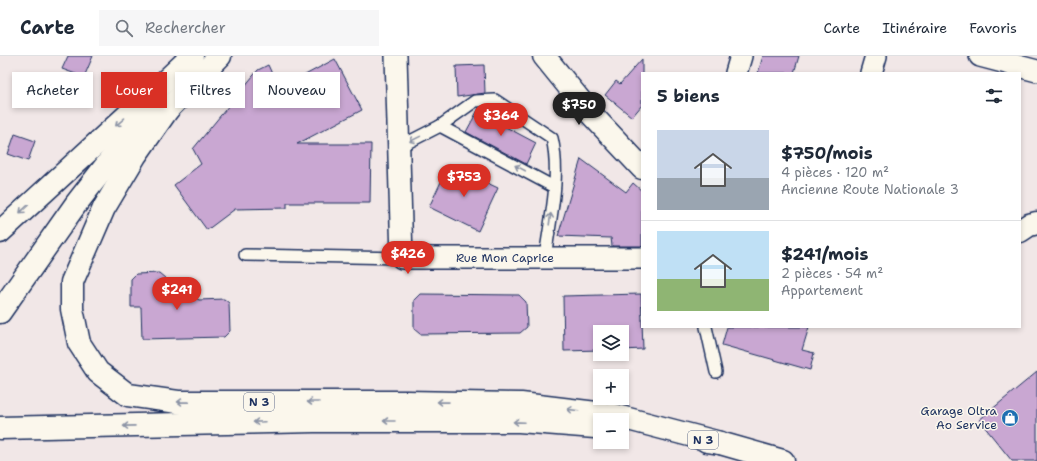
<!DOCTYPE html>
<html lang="fr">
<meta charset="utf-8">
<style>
body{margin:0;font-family:"Shantell Sans",sans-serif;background:#f6f6f7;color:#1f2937;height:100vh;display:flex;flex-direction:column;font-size:15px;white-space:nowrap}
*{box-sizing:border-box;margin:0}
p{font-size:13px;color:#747a83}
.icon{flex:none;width:22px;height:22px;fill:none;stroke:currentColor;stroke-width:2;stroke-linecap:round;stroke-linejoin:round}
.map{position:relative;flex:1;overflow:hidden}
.sheet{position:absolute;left:641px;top:16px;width:380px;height:256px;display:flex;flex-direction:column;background:#fff;border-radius:0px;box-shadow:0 2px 6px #0003}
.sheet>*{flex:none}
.guide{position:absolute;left:12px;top:16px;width:380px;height:36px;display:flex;gap:8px}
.buttons{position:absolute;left:593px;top:269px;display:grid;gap:8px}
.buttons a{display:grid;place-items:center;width:36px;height:36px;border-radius:0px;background:#fff;box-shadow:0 2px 6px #0003;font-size:20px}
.price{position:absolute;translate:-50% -34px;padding:0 9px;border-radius:14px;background:#d93025;color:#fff;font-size:13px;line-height:26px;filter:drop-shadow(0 1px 2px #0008)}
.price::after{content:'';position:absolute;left:50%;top:24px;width:12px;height:9px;margin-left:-6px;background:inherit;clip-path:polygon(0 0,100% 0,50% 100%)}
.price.selected{background:#222;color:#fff}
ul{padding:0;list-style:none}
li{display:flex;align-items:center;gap:12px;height:100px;padding:0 16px}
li+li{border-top:1px solid #e0e1e3}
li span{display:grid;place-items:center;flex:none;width:112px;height:80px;border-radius:0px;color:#555}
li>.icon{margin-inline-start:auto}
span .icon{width:48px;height:48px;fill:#fffc;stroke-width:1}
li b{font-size:17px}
h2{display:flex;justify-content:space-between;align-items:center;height:48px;padding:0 16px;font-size:17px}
.pill{padding:0 14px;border-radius:0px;background:#fff;box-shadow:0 2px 6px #0003;font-size:14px;line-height:36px}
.pill.selected{background:#d93025;color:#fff}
header{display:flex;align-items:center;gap:24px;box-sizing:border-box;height:56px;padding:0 20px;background:#fff;border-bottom:1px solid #e0e1e3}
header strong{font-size:19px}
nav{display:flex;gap:22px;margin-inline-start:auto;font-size:14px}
.search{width:280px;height:36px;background:#f6f6f7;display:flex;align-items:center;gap:10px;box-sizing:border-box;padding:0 14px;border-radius:0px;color:#747a83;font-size:15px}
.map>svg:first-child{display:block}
.building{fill:#c9a7d2;stroke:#1b2f5e}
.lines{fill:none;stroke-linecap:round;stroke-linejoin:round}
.service-casing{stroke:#1b2f5e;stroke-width:14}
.minor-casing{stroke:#1b2f5e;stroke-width:24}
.secondary-casing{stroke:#1b2f5e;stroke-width:25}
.trunk-casing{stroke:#1b2f5e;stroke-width:25}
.service{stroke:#fbf7ec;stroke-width:11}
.minor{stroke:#fbf7ec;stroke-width:21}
.secondary{stroke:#fbf7ec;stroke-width:22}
.trunk{stroke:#fbf7ec;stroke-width:22}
.oneway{stroke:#8b93a5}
.labels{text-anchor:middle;stroke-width:3;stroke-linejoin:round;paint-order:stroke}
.shield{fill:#fbf7ec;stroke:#5e6b89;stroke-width:1}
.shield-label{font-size:11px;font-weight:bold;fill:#1b2f5e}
.street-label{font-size:12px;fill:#1b2f5e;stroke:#fbf7ec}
.poi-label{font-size:12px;fill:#1b2f5e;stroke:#fbf7ec;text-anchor:end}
</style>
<header>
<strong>Carte</strong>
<div class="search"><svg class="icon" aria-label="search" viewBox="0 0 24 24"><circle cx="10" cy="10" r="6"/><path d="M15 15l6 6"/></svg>Rechercher</div>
<nav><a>Carte</a><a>Itinéraire</a><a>Favoris</a></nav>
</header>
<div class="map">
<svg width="1037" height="405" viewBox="0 0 1037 405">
<rect width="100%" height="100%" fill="#f1e7e7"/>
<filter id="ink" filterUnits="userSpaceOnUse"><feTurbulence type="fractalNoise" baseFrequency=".025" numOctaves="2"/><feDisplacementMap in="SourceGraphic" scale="8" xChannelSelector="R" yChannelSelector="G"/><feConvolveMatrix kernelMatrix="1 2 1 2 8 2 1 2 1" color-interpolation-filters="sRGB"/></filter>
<g filter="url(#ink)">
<g class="building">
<path d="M68,0H93L84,21L62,13Z"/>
<path d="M763,0H799L794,17H758Z"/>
<path d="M335,3L362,54L297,88H371L370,147H287V152L235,153L207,174L174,129L201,108L193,93L258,14L268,9L279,33Z"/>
<path d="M642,3V49L632,61L605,39L616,25L620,28Z"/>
<path d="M484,9L485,37L457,41L456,10Z"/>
<path d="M486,51L487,61L536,87L526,108L466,76L479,52Z"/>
<path d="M15,78L35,85L28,105L8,98Z"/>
<path d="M581,103L626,136L633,127L642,135V190H612L611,182L558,180Z"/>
<path d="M449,109L498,132L478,175L429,151Z"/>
<path d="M159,217L165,222L166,237L187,236L199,244L224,243L229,247L230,275L224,281L142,283L141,251H131V223L136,218Z"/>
<path d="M420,238L519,239L526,246L527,271L520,277L420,278L414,273V244Z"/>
<path d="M641,238L643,293L622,294V276H600V294L564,295L563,240Z"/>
<path d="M727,271H809L802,294L814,297L810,314L722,289Z"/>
<path d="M1037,316V405H1012L979,364Z"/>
</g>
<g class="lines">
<g class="service-casing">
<g id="service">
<path d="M440,70L554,131"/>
<path d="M399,91L440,70L475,45L495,44L552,82C561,121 550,163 545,202"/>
<path d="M245,199L402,202"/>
<path d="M706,271L716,316"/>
</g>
</g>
<g class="minor-casing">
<g id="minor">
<path d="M396,0L402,202H642"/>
<path d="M980,0L1037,15"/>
<path d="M736,17L741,0"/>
<path d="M871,17L876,0"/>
</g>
</g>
<g class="secondary-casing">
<g id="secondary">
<path d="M544,0L591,58L642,112"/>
<path d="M159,31L192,0"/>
<path d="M168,53L220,0"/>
<path d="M1020,175L1029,169L1037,167"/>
</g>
</g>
<g class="trunk-casing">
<g id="trunk">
<path d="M168,53L135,100L104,152L72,226V253L79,287L98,316L128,339L178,346H407L521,348L613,359L720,387"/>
<path d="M0,176L143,45"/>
<path d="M0,256L76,148L132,76L159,31"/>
<path d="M0,372L314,365H519L595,371"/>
<path d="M707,385L720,387L783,405"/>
</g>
</g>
<use href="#service" class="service"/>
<use href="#minor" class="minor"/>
<use href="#secondary" class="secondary"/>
<use href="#trunk" class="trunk"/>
</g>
<defs><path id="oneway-shaft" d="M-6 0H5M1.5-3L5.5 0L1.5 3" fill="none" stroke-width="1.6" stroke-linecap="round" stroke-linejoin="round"/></defs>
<g class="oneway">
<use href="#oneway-shaft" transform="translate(120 66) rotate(139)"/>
<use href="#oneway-shaft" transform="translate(415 83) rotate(154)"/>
<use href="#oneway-shaft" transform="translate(520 112) rotate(-152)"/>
<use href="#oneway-shaft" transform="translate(24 153) rotate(137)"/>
<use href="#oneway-shaft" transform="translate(550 163) rotate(-82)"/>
<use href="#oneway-shaft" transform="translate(183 346) rotate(-179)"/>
<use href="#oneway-shaft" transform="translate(313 346) rotate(180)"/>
<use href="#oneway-shaft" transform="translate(443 346) rotate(-179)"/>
<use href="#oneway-shaft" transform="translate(573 354) rotate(-173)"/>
<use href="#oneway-shaft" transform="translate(389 365) rotate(-180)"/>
<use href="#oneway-shaft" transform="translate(259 366) rotate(178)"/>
<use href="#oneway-shaft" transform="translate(519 366) rotate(-178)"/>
<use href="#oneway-shaft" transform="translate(129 370) rotate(179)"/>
</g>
</g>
<defs>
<g id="shop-disc" transform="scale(0.9)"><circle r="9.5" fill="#1f6fb2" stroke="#fbf7ec"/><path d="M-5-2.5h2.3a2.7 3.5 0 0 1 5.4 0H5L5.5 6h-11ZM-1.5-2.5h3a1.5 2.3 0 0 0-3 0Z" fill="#fff"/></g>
</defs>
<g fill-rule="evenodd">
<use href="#shop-disc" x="1010" y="362"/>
</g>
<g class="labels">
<g class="shield">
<rect x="244" y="337" width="30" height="18" rx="3"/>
<rect x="688" y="375" width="30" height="18" rx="3"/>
</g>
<g class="shield-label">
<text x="259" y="350">N 3</text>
<text x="703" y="388">N 3</text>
</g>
<g class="street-label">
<text x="505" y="206">Rue Mon Caprice</text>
</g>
<g class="poi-label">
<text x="997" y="359">Garage Oltra<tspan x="997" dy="14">Ao Service</tspan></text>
</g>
</g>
</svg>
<div class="buttons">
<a><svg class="icon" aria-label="layers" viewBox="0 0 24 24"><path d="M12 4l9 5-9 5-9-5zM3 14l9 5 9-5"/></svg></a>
<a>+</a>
<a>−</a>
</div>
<b class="price selected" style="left:579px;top:70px">$750</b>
<b class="price" style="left:501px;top:81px">$364</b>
<b class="price" style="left:464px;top:142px">$753</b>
<b class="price" style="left:408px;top:219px">$426</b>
<b class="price" style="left:177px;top:255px">$241</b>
<div class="guide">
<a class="pill">Acheter</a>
<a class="pill selected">Louer</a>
<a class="pill">Filtres</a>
<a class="pill">Nouveau</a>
</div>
<section class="sheet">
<h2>5 biens<svg class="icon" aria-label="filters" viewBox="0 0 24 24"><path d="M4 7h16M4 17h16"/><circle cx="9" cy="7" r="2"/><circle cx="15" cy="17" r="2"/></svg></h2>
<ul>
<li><span style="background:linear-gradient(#c9d6e8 60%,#9aa5b1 0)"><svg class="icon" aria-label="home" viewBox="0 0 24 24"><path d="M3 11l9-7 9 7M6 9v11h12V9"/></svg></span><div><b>$750/mois</b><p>4 pièces · 120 m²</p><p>Ancienne Route Nationale 3</p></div></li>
<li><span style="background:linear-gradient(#bfe0f5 60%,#8fb573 0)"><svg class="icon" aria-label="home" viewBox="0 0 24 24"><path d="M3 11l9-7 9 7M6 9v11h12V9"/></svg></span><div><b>$241/mois</b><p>2 pièces · 54 m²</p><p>Appartement</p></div></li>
</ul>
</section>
</div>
